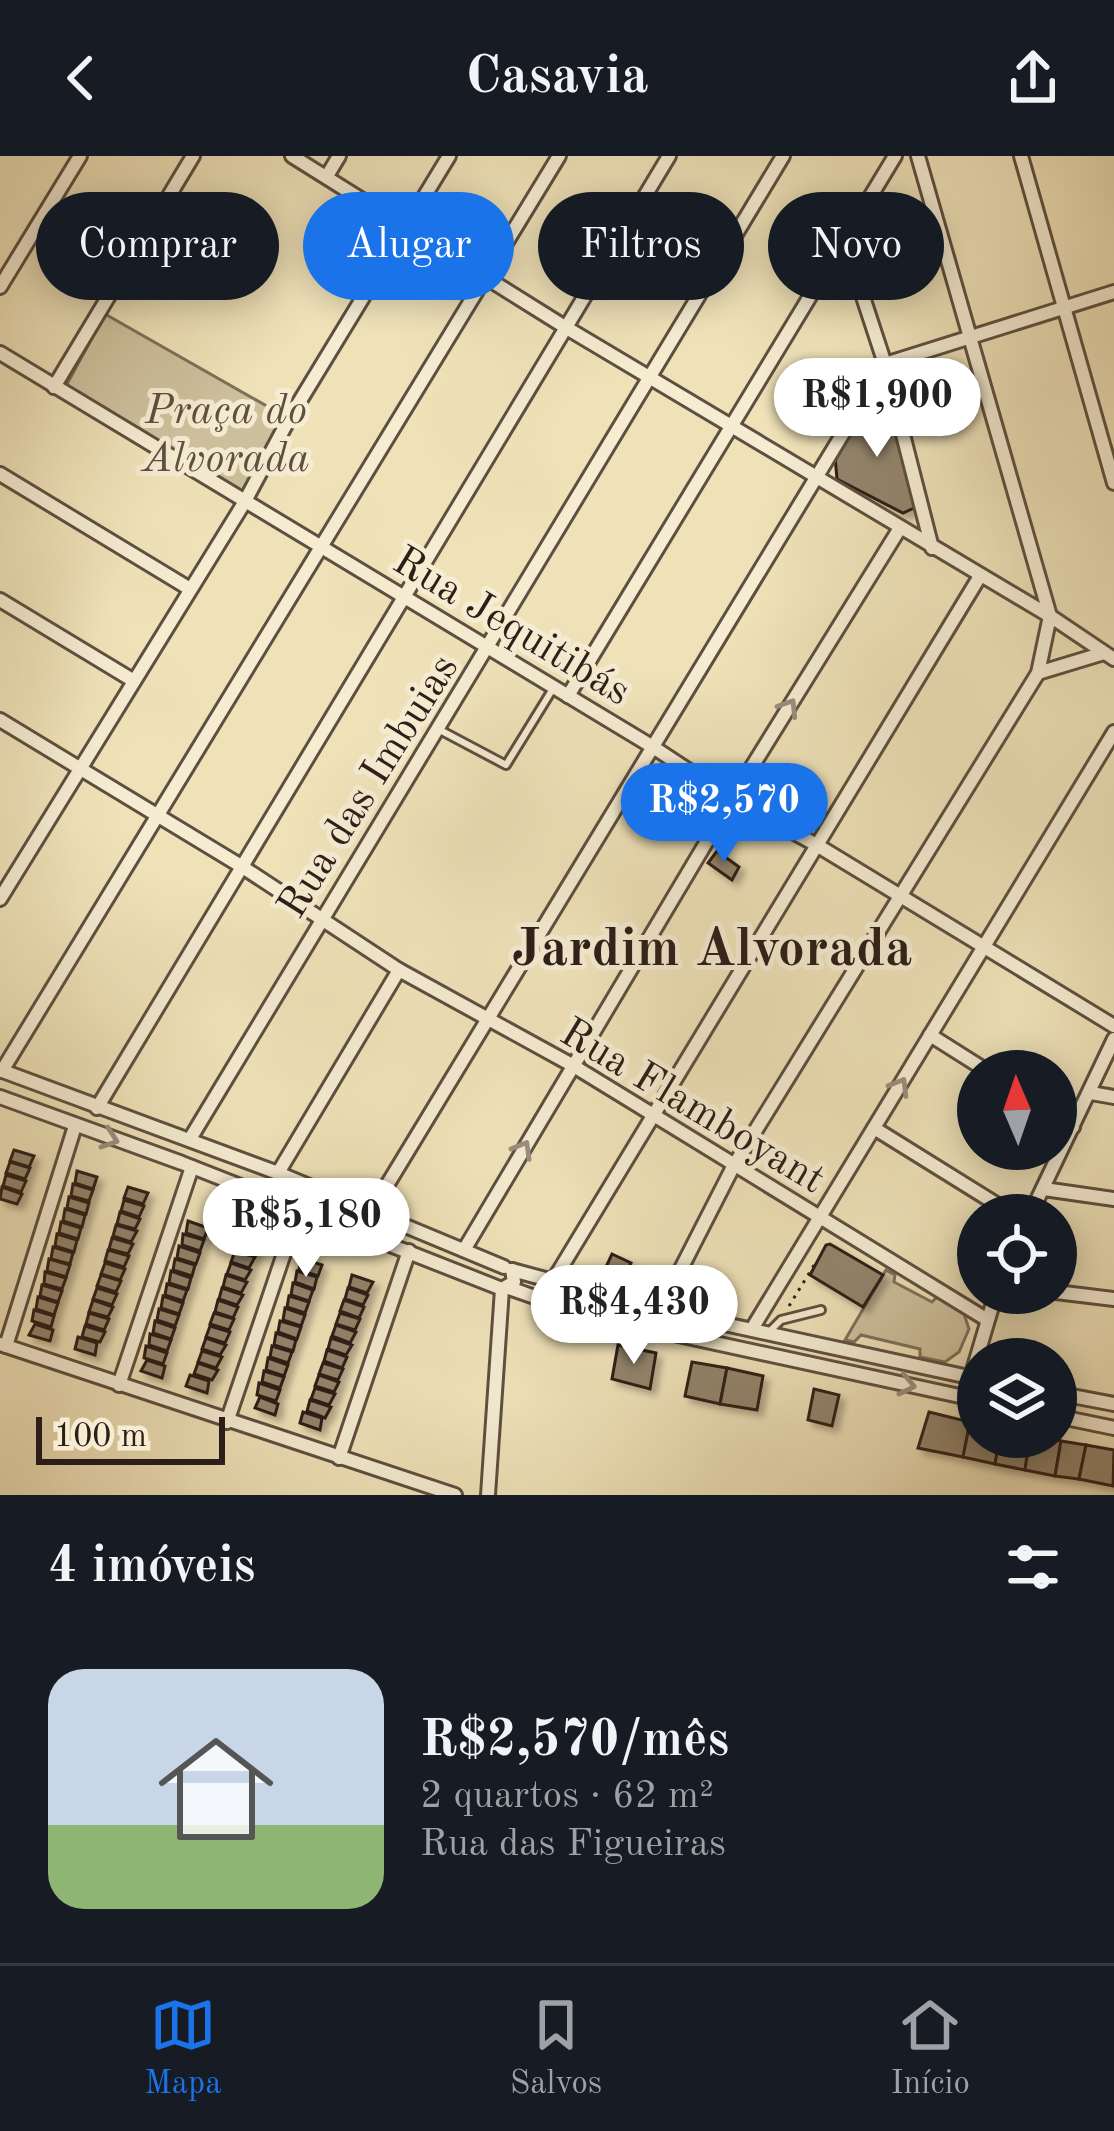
<!DOCTYPE html>
<html lang="pt">
<meta charset="utf-8">
<style>
body{margin:0;font-family:"Old Standard TT",serif;background:#20242c;color:#f1f3f6;height:100vh;display:flex;flex-direction:column;font-size:45px;white-space:nowrap}
*{box-sizing:border-box;margin:0}
p{font-size:39px;color:#9ea1a6}
.icon{flex:none;width:66px;height:66px;fill:none;stroke:currentColor;stroke-width:2;stroke-linecap:round;stroke-linejoin:round}
.map{position:relative;height:1339px;overflow:hidden}
.drawer{display:flex;flex-direction:column;background:#171b24;flex:1}
.drawer>*{flex:none}
.guide{position:absolute;left:36px;top:36px;width:1044px;height:108px;display:flex;gap:24px}
.needle{width:78px;rotate:358deg}
.tools{position:absolute;left:957px;top:894px;display:grid;gap:24px}
.tools a{display:grid;place-items:center;width:120px;height:120px;border-radius:50%;background:#171b24;box-shadow:0 6px 30px #0003;font-size:60px}
.scale{position:absolute;left:36px;bottom:30px;width:189px;box-sizing:border-box;padding-left:12px;border:6px solid #2d1e18;border-top:0;font-size:33px;line-height:42px;white-space:nowrap;color:#2d1e18;-webkit-text-stroke:9px #f5ecd2;paint-order:stroke}
.price{position:absolute;translate:-50% -102px;padding:0 27px;border-radius:42px;background:#fff;color:#222;font-size:39px;line-height:78px;filter:drop-shadow(0 3px 6px #0008)}
.price::after{content:'';position:absolute;left:50%;top:72px;width:36px;height:27px;margin-left:-18px;background:inherit;clip-path:polygon(0 0,100% 0,50% 100%)}
.price.on{background:#1a73e8;color:#fff}
ul{padding:0;list-style:none}
li{display:flex;align-items:center;gap:36px;height:300px;padding:0 48px}
li span{display:grid;place-items:center;flex:none;width:336px;height:240px;border-radius:36px;color:#555}
li>.icon{margin-inline-start:auto}
span .icon{width:144px;height:144px;fill:#fffc;stroke-width:1}
li b{font-size:51px}
h2{display:flex;justify-content:space-between;align-items:center;height:144px;padding:0 48px;font-size:51px}
.chip{padding:0 42px;border-radius:54px;background:#171b24;box-shadow:0 6px 30px #0003;font-size:42px;line-height:108px}
.chip.on{background:#1a73e8;color:#fff}
header{display:flex;justify-content:space-between;align-items:center;height:156px;padding:0 48px;background:#171b24;font-size:54px;font-weight:600}
.tab-bar{display:flex;justify-content:space-around;align-items:center;height:168px;border-top:3px solid #363941;background:#171b24;font-size:33px;color:#9ea1a6}
.tab-bar a{display:grid;justify-items:center;gap:6px}
.tab-bar .on{color:#1a73e8}
.map>svg:first-child{display:block}
.green{fill:#cec19e;stroke:#7e705b;stroke-width:3}
.building{fill:#92846c;stroke:#2d1e18;stroke-width:3;filter:url(#shadow)}
.lines{fill:none;stroke-linecap:round;stroke-linejoin:round}
.service-casing{stroke:#5e4f40;stroke-width:12}
.minor-casing{stroke:#5e4f40;stroke-width:18}
.path{stroke:#2d1e18;stroke-width:3;stroke-dasharray:3 6;stroke-linecap:butt}
.service{stroke:#f5ecd2;stroke-width:6}
.minor{stroke:#f5ecd2;stroke-width:12}
.oneway{stroke:#9b8f7e}
.labels{text-anchor:middle;stroke-width:10;stroke-linejoin:round;paint-order:stroke}
.park-label{font-size:42px;font-style:italic;fill:#5d4f40;stroke:#f5ecd2}
.street-label{font-size:42px;fill:#2d1e18;stroke:#f5ecd2}
.district-label{font-size:54px;font-weight:bold;fill:#2d1e18;stroke:#f5ecd2}
</style>
<header><svg class="icon" aria-label="back" viewBox="0 0 24 24"><path d="M15 5l-7 7 7 7"/></svg>Casavia<svg class="icon" aria-label="share" viewBox="0 0 24 24"><path d="M12 15V3M7 8l5-5 5 5M5 13v7h14v-7"/></svg></header>
<div class="map">
<svg width="1114" height="1339" viewBox="0 0 1114 1339">
<defs>
<filter id="shadow"><feDropShadow dx="5.5" dy="5.5" stdDeviation="3" flood-color="#0004"/></filter>
</defs>
<rect width="100%" height="100%" fill="#efe2b9"/>
<filter id="stains"><feTurbulence type="fractalNoise" baseFrequency=".00167" numOctaves="4"/><feColorMatrix values="0 0 0 0 .2 0 0 0 0 .09 0 0 0 0 .02 0 0 0 .5 -.17"/></filter>
<radialGradient id="worn" r=".72"><stop offset=".6" stop-color="#630" stop-opacity="0"/><stop offset="1" stop-color="#630" stop-opacity=".3"/></radialGradient>
<g class="green">
<path d="M105,158L286,261L242,336L66,230Z"/>
<path d="M886,1114L895,1119L894,1126L932,1146L938,1140L964,1158L969,1173L959,1196L945,1206L920,1201V1193L861,1179L854,1186L845,1184Z"/>
</g>
<g class="building">
<path d="M880,244L889,252L917,340L914,352L903,357L837,323L835,301L865,249Z"/>
<path d="M717,695L739,711L732,724L708,707Z"/>
<path d="M14,994L34,1000L29,1011L10,1005Z"/>
<path d="M10,1006L30,1012L25,1023L6,1017Z"/>
<path d="M77,1015L97,1021L93,1033L75,1027Z"/>
<path d="M6,1019L26,1025L21,1036L3,1030Z"/>
<path d="M73,1028L93,1034L89,1045L71,1040Z"/>
<path d="M2,1031L22,1038L17,1048L0,1043Z"/>
<path d="M128,1031L148,1037L143,1048L124,1042Z"/>
<path d="M69,1041L89,1047L86,1058L67,1052Z"/>
<path d="M124,1044L144,1050L139,1061L121,1055Z"/>
<path d="M65,1053L85,1059L82,1071L63,1065Z"/>
<path d="M120,1056L140,1063L135,1073L117,1068Z"/>
<path d="M188,1065L208,1072L204,1083L186,1077Z"/>
<path d="M61,1066L81,1072L78,1083L59,1077Z"/>
<path d="M116,1069L137,1075L131,1086L113,1080Z"/>
<path d="M57,1078L77,1084L74,1096L55,1090Z"/>
<path d="M183,1078L204,1084L200,1095L182,1089Z"/>
<path d="M112,1082L133,1088L128,1098L109,1093Z"/>
<path d="M239,1082L259,1088L254,1099L235,1093Z"/>
<path d="M830,1088L883,1119L863,1151L810,1119L826,1089Z"/>
<path d="M179,1090L200,1097L196,1108L177,1102Z"/>
<path d="M53,1091L73,1097L70,1108L51,1103Z"/>
<path d="M108,1094L129,1100L124,1111L105,1105Z"/>
<path d="M235,1095L255,1101L249,1112L231,1106Z"/>
<path d="M612,1098L631,1107L619,1133L600,1124Z"/>
<path d="M301,1102L322,1109L318,1120L299,1114Z"/>
<path d="M49,1103L70,1109L66,1121L47,1115Z"/>
<path d="M175,1103L195,1109L192,1120L173,1114Z"/>
<path d="M105,1107L125,1113L120,1124L101,1118Z"/>
<path d="M231,1107L251,1114L245,1124L227,1118Z"/>
<path d="M171,1115L191,1122L188,1133L169,1127Z"/>
<path d="M297,1115L317,1121L314,1133L295,1126Z"/>
<path d="M45,1116L66,1122L62,1133L44,1128Z"/>
<path d="M101,1119L121,1125L116,1136L97,1130Z"/>
<path d="M226,1119L247,1126L241,1137L223,1131Z"/>
<path d="M352,1119L373,1126L367,1137L349,1131Z"/>
<path d="M293,1127L313,1134L309,1145L291,1139Z"/>
<path d="M167,1128L187,1134L183,1145L165,1139Z"/>
<path d="M42,1129L62,1135L58,1146L40,1140Z"/>
<path d="M97,1132L117,1138L112,1149L93,1143Z"/>
<path d="M222,1132L243,1139L237,1149L219,1143Z"/>
<path d="M348,1132L368,1139L363,1149L345,1143Z"/>
<path d="M163,1140L183,1147L179,1158L161,1152Z"/>
<path d="M289,1140L309,1146L305,1157L287,1151Z"/>
<path d="M38,1141L58,1147L54,1159L36,1153Z"/>
<path d="M93,1144L113,1151L108,1161L89,1156Z"/>
<path d="M218,1144L238,1151L233,1162L215,1156Z"/>
<path d="M344,1144L364,1151L359,1162L340,1155Z"/>
<path d="M285,1152L305,1159L301,1170L283,1164Z"/>
<path d="M159,1153L179,1159L175,1170L157,1164Z"/>
<path d="M34,1154L54,1160L51,1171L32,1165Z"/>
<path d="M89,1157L109,1163L104,1174L86,1168Z"/>
<path d="M214,1157L234,1163L229,1174L210,1168Z"/>
<path d="M340,1157L360,1163L355,1174L336,1168Z"/>
<path d="M155,1165L175,1172L171,1183L153,1177Z"/>
<path d="M280,1165L301,1171L297,1183L278,1176Z"/>
<path d="M35,1168L53,1174L50,1185L29,1179Z"/>
<path d="M336,1169L356,1176L350,1187L332,1180Z"/>
<path d="M85,1170L105,1176L100,1186L82,1181Z"/>
<path d="M210,1170L230,1176L225,1187L206,1181Z"/>
<path d="M276,1177L296,1184L293,1195L274,1189Z"/>
<path d="M150,1178L171,1184L167,1195L149,1189Z"/>
<path d="M78,1181L97,1187L95,1199L75,1193Z"/>
<path d="M206,1182L226,1189L220,1199L202,1193Z"/>
<path d="M331,1182L352,1189L346,1199L328,1193Z"/>
<path d="M618,1189L656,1197L650,1233L612,1223Z"/>
<path d="M146,1190L167,1197L163,1208L144,1202Z"/>
<path d="M272,1190L292,1196L288,1207L270,1201Z"/>
<path d="M327,1194L347,1201L342,1212L324,1205Z"/>
<path d="M202,1195L222,1201L216,1212L198,1206Z"/>
<path d="M268,1202L288,1209L284,1220L266,1214Z"/>
<path d="M147,1204L165,1210L162,1222L141,1215Z"/>
<path d="M692,1206L727,1212L720,1248L685,1240Z"/>
<path d="M198,1207L218,1214L212,1224L194,1218Z"/>
<path d="M323,1207L343,1213L338,1224L319,1218Z"/>
<path d="M727,1212L763,1220L757,1254L720,1248Z"/>
<path d="M264,1215L284,1221L280,1232L262,1226Z"/>
<path d="M190,1219L209,1225L207,1237L186,1230Z"/>
<path d="M319,1219L339,1226L334,1236L315,1230Z"/>
<path d="M259,1227L280,1234L276,1245L257,1239Z"/>
<path d="M315,1232L335,1238L329,1249L311,1243Z"/>
<path d="M814,1233L839,1239L832,1270L808,1264Z"/>
<path d="M260,1241L278,1248L275,1259L255,1252Z"/>
<path d="M310,1244L331,1251L325,1262L307,1255Z"/>
<path d="M303,1256L322,1262L320,1274L300,1267Z"/>
<path d="M929,1256L970,1266L963,1301L918,1292Z"/>
<path d="M970,1266L978,1267V1281H1000L995,1308L963,1301Z"/>
<path d="M1000,1281H1030L1025,1314L995,1308Z"/>
<path d="M1030,1281L1061,1285L1055,1320L1025,1314Z"/>
<path d="M1061,1285L1086,1289L1079,1323L1055,1320Z"/>
<path d="M1086,1289L1114,1294L1113,1330L1079,1323Z"/>
</g>
<g class="lines">
<g class="service-casing">
<g id="service">
<path d="M438,573L506,609L554,531"/>
<path d="M771,1174L781,1164L821,1154"/>
</g>
</g>
<g class="minor-casing">
<g id="minor">
<path d="M292,0L565,171L1050,460L1114,503"/>
<path d="M1021,0L1114,327"/>
<path d="M327,20L339,0"/>
<path d="M845,86L885,208L932,392"/>
<path d="M0,131L80,0"/>
<path d="M0,197L653,591L732,643L815,688L1114,870"/>
<path d="M54,231L193,0"/>
<path d="M0,318L190,433"/>
<path d="M0,444L134,525"/>
<path d="M1038,517L1104,497"/>
<path d="M568,540L895,0"/>
<path d="M0,564L241,710L399,814L572,909L986,1163"/>
<path d="M0,743L244,347L289,263L449,0"/>
<path d="M930,879L987,915"/>
<path d="M0,914L278,1017L504,1111"/>
<path d="M2,915L559,0"/>
<path d="M1091,937L1114,941"/>
<path d="M0,941L182,1007L502,1133L514,1126L512,1114"/>
<path d="M97,952L669,0"/>
<path d="M1056,960L1073,971"/>
<path d="M874,972L1014,1059"/>
<path d="M190,983L783,0"/>
<path d="M278,1017L399,814"/>
<path d="M1044,1033L1114,1043"/>
<path d="M372,1054L885,208L1114,136"/>
<path d="M1030,1059L1114,883"/>
<path d="M464,1094L732,643L900,372"/>
<path d="M512,1114L660,1154L978,1223"/>
<path d="M553,1125L980,420"/>
<path d="M509,1132L586,1159L978,1244"/>
<path d="M1056,1136L1114,1143"/>
<path d="M660,1154L733,1011L1038,517L1050,460L918,0"/>
<path d="M752,1173L1114,576"/>
<path d="M0,1188L455,1339"/>
<path d="M6,1190L75,970"/>
<path d="M969,1228L996,1137"/>
<path d="M119,1229L192,1011"/>
<path d="M1056,1237L1114,1248"/>
<path d="M1056,1260L1114,1272"/>
<path d="M227,1266L299,1053"/>
<path d="M339,1302L409,1095"/>
<path d="M488,1339L502,1133"/>
</g>
</g>
<path class="path" d="M789,1150L816,1106"/>
<use href="#service" class="service"/>
<use href="#minor" class="minor"/>
</g>
<defs><path id="oneway-chevron" d="M-2-3.5L2.5 0L-2 3.5" fill="none" stroke-width="1.6" stroke-linecap="round" stroke-linejoin="round" transform="scale(3)"/></defs>
<g class="oneway">
<use href="#oneway-chevron" transform="translate(789 551) rotate(-58)"/>
<use href="#oneway-chevron" transform="translate(900 930) rotate(-59)"/>
<use href="#oneway-chevron" transform="translate(110 983) rotate(19)"/>
<use href="#oneway-chevron" transform="translate(523 993) rotate(-60)"/>
<use href="#oneway-chevron" transform="translate(907 1229) rotate(12)"/>
</g>
<g class="labels">
<g class="park-label">
<text x="226" y="267">Praça do<tspan x="226" dy="48">Alvorada</tspan></text>
</g>
<g class="street-label">
<text transform="translate(513 468) rotate(31)" y="15">Rua Jequitibás</text>
<text transform="translate(366 629) rotate(-58)" y="15">Rua das Imbuias</text>
<text transform="translate(694 948) rotate(31)" y="15">Rua Flamboyant</text>
</g>
<g class="district-label">
<text x="712" y="809">Jardim Alvorada</text>
</g>
</g>
<rect width="100%" height="100%" filter="url(#stains)"/>
<rect width="100%" height="100%" fill="url(#worn)"/>
</svg>
<div class="tools">
<a><svg class="needle" viewBox="-14 -14 28 28"><path d="M0-13l5 13h-10z" fill="#e53935"/><path d="M0 13l5-13h-10z" fill="#9ea1a6"/></svg></a>
<a><svg class="icon" aria-label="locate" viewBox="0 0 24 24"><circle cx="12" cy="12" r="6"/><path d="M12 2v4M12 18v4M2 12h4M18 12h4"/></svg></a>
<a><svg class="icon" aria-label="layers" viewBox="0 0 24 24"><path d="M12 4l9 5-9 5-9-5zM3 14l9 5 9-5"/></svg></a>
</div>
<div class="scale">100 m</div>
<b class="price" style="left:877px;top:304px">R$1,900</b>
<b class="price on" style="left:724px;top:709px">R$2,570</b>
<b class="price" style="left:306px;top:1124px">R$5,180</b>
<b class="price" style="left:634px;top:1211px">R$4,430</b>
<div class="guide">
<a class="chip">Comprar</a>
<a class="chip on">Alugar</a>
<a class="chip">Filtros</a>
<a class="chip">Novo</a>
</div>
</div>
<section class="drawer">
<h2>4 imóveis<svg class="icon" aria-label="filters" viewBox="0 0 24 24"><path d="M4 7h16M4 17h16"/><circle cx="9" cy="7" r="2"/><circle cx="15" cy="17" r="2"/></svg></h2>
<ul>
<li><span style="background:linear-gradient(#c9d6e8 65%,#8fb573 0)"><svg class="icon" aria-label="home" viewBox="0 0 24 24"><path d="M3 11l9-7 9 7M6 9v11h12V9"/></svg></span><div><b>R$2,570/mês</b><p>2 quartos · 62 m²</p><p>Rua das Figueiras</p></div></li>
</ul>
</section>
<nav class="tab-bar">
<a class="on"><svg class="icon" aria-label="map" viewBox="0 0 24 24"><path d="M3 6l6-2 6 2 6-2v14l-6 2-6-2-6 2zM9 4v14M15 6v14"/></svg>Mapa</a>
<a><svg class="icon" aria-label="saved" viewBox="0 0 24 24"><path d="M7 4h10v16l-5-4-5 4z"/></svg>Salvos</a>
<a><svg class="icon" aria-label="home" viewBox="0 0 24 24"><path d="M3 11l9-7 9 7M6 9v11h12V9"/></svg>Início</a>
</nav>
